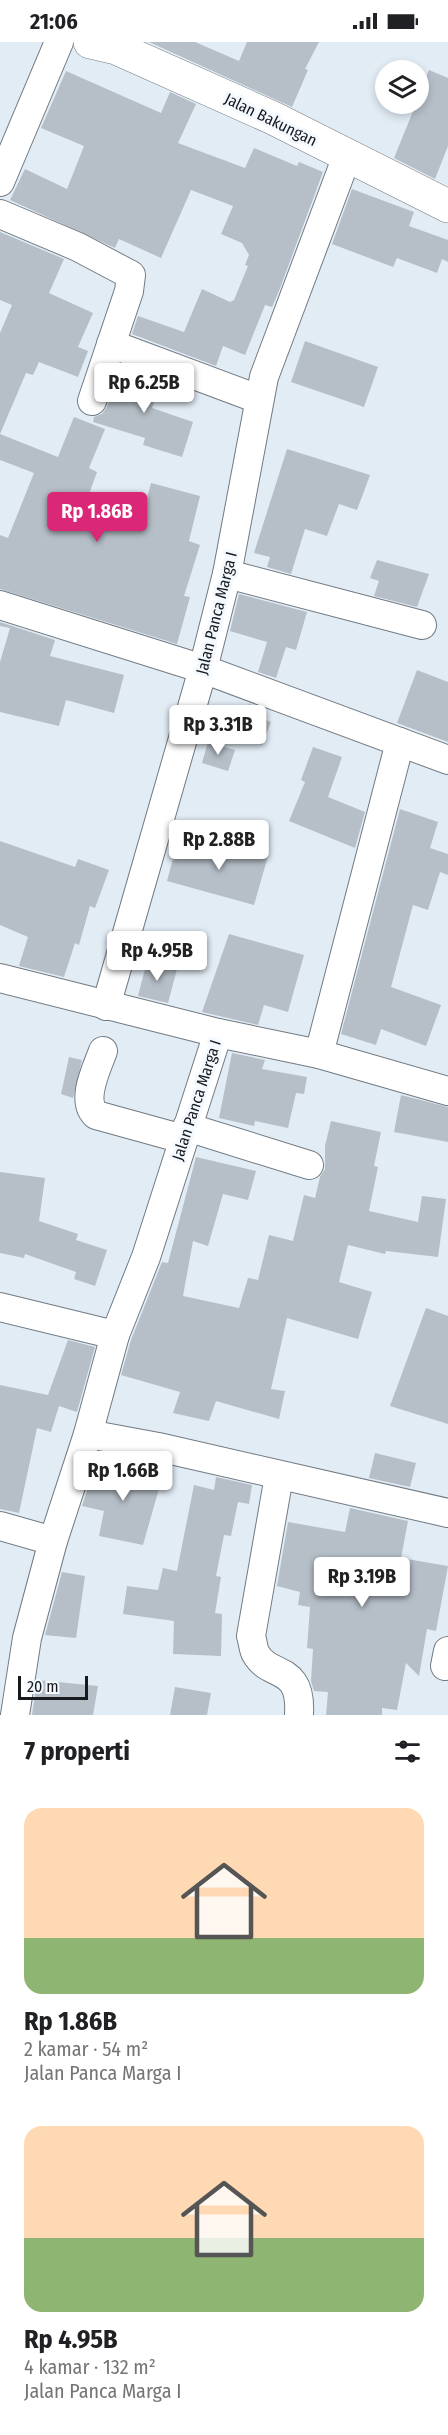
<!DOCTYPE html>
<html lang="id">
<meta charset="utf-8">
<style>
body{margin:0;font-family:"Fira Sans Condensed",sans-serif;background:#f2f2f2;color:#202124;height:100vh;display:flex;flex-direction:column;font-size:22px;white-space:nowrap}
*{box-sizing:border-box;margin:0}
p{font-size:20px;color:#757577}
.icon{flex:none;width:33px;height:33px;fill:none;stroke:currentColor;stroke-width:2;stroke-linecap:round;stroke-linejoin:round}
.map{position:relative;height:1673px;overflow:hidden}
.side{display:flex;flex-direction:column;background:#fff;flex:1}
.side>*{flex:none}
.tools{position:absolute;left:375px;top:18px;display:grid;gap:12px}
.tools a{display:grid;place-items:center;width:54px;height:54px;border-radius:50%;background:#fff;box-shadow:0 3px 9px #0003;font-size:30px}
.scale{position:absolute;left:18px;bottom:15px;width:70px;box-sizing:border-box;padding-left:6px;border:3px solid #171a1d;border-top:0;font-size:16px;line-height:21px;white-space:nowrap;color:#171a1d;-webkit-text-stroke:4px #f3f9fe;paint-order:stroke}
.price{position:absolute;translate:-50% -51px;padding:0 14px;border-radius:6px;background:#fff;color:#222;font-size:20px;line-height:39px;filter:drop-shadow(0 2px 3px #0008)}
.price::after{content:'';position:absolute;left:50%;top:36px;width:18px;height:14px;margin-left:-9px;background:inherit;clip-path:polygon(0 0,100% 0,50% 100%)}
.price.selected{background:#db2777;color:#fff}
ul{padding:0;list-style:none}
li{display:grid;align-content:center;gap:12px;height:318px;padding:0 24px}
li span{display:grid;place-items:center;height:186px;border-radius:18px;color:#555}
li>.icon{margin-inline-start:auto}
span .icon{width:108px;height:108px;fill:#fffc;stroke-width:1}
li b{font-size:26px}
h2{display:flex;justify-content:space-between;align-items:center;height:72px;padding:0 24px;font-size:26px}
.status{display:flex;justify-content:space-between;align-items:center;height:42px;padding:0 30px;background:#fff;direction:ltr}
.status svg{height:16px;fill:currentColor}
.map>svg:first-child{display:block}
.building{fill:#b6bfc8}
.lines{fill:none;stroke-linecap:round;stroke-linejoin:round}
.street-casing{stroke:#717a82;stroke-width:30}
.secondary-casing{stroke:#717a82;stroke-width:34}
.street{stroke:#fff;stroke-width:28}
.secondary{stroke:#fff;stroke-width:33}
.labels{text-anchor:middle;stroke-width:6;stroke-linejoin:round;paint-order:stroke}
.street-label{font-size:16px;fill:#171a1d;stroke:#f3f9fe}
</style>
<div class="status"><b>21:06</b><svg viewBox="0 0 49 12"><path d="M0 12V9h3v3zM5 12V6h3v6zM10 12V3h3v9zM15 12V0h3v12zM26 1h20v11H26zM47 4h2v5h-2z"/></svg></div>
<div class="map">
<svg width="448" height="1673" viewBox="0 0 448 1673">
<rect width="100%" height="100%" fill="#e2ecf5"/>
<g class="building">
<path d="M149,0H195L239,19L247,0H319L305,27L308,28L292,65Z"/>
<path d="M429,28L448,36V104L435,137L394,116L416,62H418V54Z"/>
<path d="M66,29L161,71L170,50L196,62L178,101L245,126L254,106L297,124L299,120L323,130L279,249L272,265L265,263L245,313L223,304L216,324L132,292L138,274L184,290L202,247L230,260L234,258L248,224L245,223L249,213L242,201L221,192L233,164L191,148L161,216L119,197L115,206L10,158L25,127L67,147L84,104L41,86Z"/>
<path d="M352,147L414,170L409,184L448,198V220L442,217L437,231L397,216L393,225L332,202Z"/>
<path d="M0,190L64,217L49,251L93,271L78,305L88,309L78,335L39,320L33,333L26,331L0,392V291L12,263L0,258Z"/>
<path d="M305,299L378,325L364,365L291,340Z"/>
<path d="M121,323L161,338L152,366L193,380L182,415L143,403L145,396L93,380L94,375L102,372L107,365Z"/>
<path d="M74,375L105,387L89,426L97,430L84,466L140,482L151,441L200,454L189,499L200,503L184,554L190,555L177,602L0,547V493L8,496L34,431L0,418V392L58,415Z"/>
<path d="M287,407L370,433L357,468L339,462L327,494L305,487L291,532L267,525L270,515L254,511Z"/>
<path d="M377,518L429,532L417,565L374,554L379,539L370,536Z"/>
<path d="M239,552L307,570L296,608L286,605L276,636L258,630L267,600L230,589Z"/>
<path d="M0,580L55,598L50,614L124,633L114,671L66,658L59,684L0,670V620L10,586L0,584Z"/>
<path d="M417,628L448,640V700L397,681Z"/>
<path d="M249,662L266,668L263,677L271,680L262,703L229,690L238,667L246,671Z"/>
<path d="M208,700L235,708L228,729L202,721Z"/>
<path d="M313,705L342,715L328,755L365,770L355,806L289,779L305,740L301,738Z"/>
<path d="M400,767L438,780L430,806L448,812V833L440,830L428,868L413,863L391,945L441,963L426,1004L381,987L376,1003L341,992Z"/>
<path d="M178,798L234,813L236,805L268,814L254,863L167,839Z"/>
<path d="M0,799L75,825L78,817L109,828L95,866L90,864L79,903L75,901L64,935L19,924L28,895L0,883Z"/>
<path d="M229,892L304,913L288,970L264,963L258,983L202,970Z"/>
<path d="M147,919L177,927L168,961L138,954Z"/>
<path d="M232,1011L265,1018L262,1027L307,1035L304,1052L296,1051L288,1086L255,1079L254,1084L219,1076Z"/>
<path d="M69,1015L82,1018L73,1056L61,1052Z"/>
<path d="M401,1053L448,1065V1100L394,1090Z"/>
<path d="M331,1079L381,1090L374,1124L378,1125L369,1169L418,1180L422,1154L446,1157L438,1215L386,1209L385,1212L348,1203L339,1240L372,1250L358,1297L287,1276L271,1347L285,1349L279,1377L216,1359L209,1379L173,1371L180,1350L121,1333L131,1298L162,1220L168,1221L196,1115L256,1129L248,1158L223,1152L208,1204L193,1199L183,1254L239,1266L248,1236L258,1238L269,1193L293,1199L304,1153L315,1156L320,1135L325,1127V1104Z"/>
<path d="M0,1130L45,1136L39,1179L78,1192L76,1198L107,1208L95,1244L74,1237L76,1230L25,1212L24,1216L0,1211Z"/>
<path d="M426,1266L448,1274V1382L390,1364Z"/>
<path d="M68,1298L95,1305L77,1370L59,1364L51,1390L37,1386L19,1471L0,1467V1343L48,1353Z"/>
<path d="M375,1411L416,1421L410,1445L369,1436Z"/>
<path d="M96,1421L162,1436L143,1503L99,1494L104,1469L82,1464Z"/>
<path d="M216,1435L252,1443L249,1462L238,1460L231,1494L224,1493L216,1534L221,1535L215,1571L222,1572L221,1614L173,1612L174,1579L123,1572L127,1544L158,1548L163,1526L177,1529L194,1443L214,1448Z"/>
<path d="M350,1466L408,1479L401,1516L448,1524L436,1589L427,1587L419,1634L406,1621L397,1668L382,1666V1673H326L328,1650L314,1649L311,1639L313,1607L307,1606L310,1565L298,1563L300,1550L277,1544L288,1480L345,1490Z"/>
<path d="M62,1530L85,1534L76,1596L45,1593Z"/>
<path d="M37,1638L98,1644L93,1673H32Z"/>
<path d="M175,1645L211,1651L207,1673H170Z"/>
</g>
<g class="lines">
<g class="street-casing">
<g id="street">
<path d="M0,140L59,0"/>
<path d="M0,172L78,205L131,233L129,249L92,359"/>
<path d="M111,302L258,357"/>
<path d="M227,532L422,583"/>
<path d="M0,563L203,627L448,718"/>
<path d="M0,936L218,991L319,1012L448,1049"/>
<path d="M106,964L203,627L227,532L264,335L347,114"/>
<path d="M103,1009C97,1026 80,1058 96,1073L183,1097"/>
<path d="M319,1012L400,700"/>
<path d="M187,1085L309,1123"/>
<path d="M0,1265L115,1293"/>
<path d="M88,1392L158,1405L448,1471"/>
<path d="M279,1434L251,1594C253,1600 253,1607 256,1612C270,1637 302,1621 299,1673"/>
<path d="M0,1484L53,1499"/>
<path d="M445,1624L448,1609"/>
<path d="M15,1673L27,1596L53,1499L88,1392L115,1293L146,1215L218,991"/>
</g>
</g>
<g class="secondary-casing">
<path id="secondary" d="M90,0L116,6L273,76L448,164"/>
</g>
<use href="#street" class="street"/>
<use href="#secondary" class="secondary"/>
</g>
<g class="labels">
<g class="street-label">
<text transform="translate(271 77) rotate(26)" y="6">Jalan Bakungan</text>
<text transform="translate(216 571) rotate(-76)" y="6">Jalan Panca Marga I</text>
<text transform="translate(196 1058) rotate(-72)" y="6">Jalan Panca Marga I</text>
</g>
</g>
</svg>
<div class="tools">
<a><svg class="icon" aria-label="layers" viewBox="0 0 24 24"><path d="M12 4l9 5-9 5-9-5zM3 14l9 5 9-5"/></svg></a>
</div>
<div class="scale">20 m</div>
<b class="price" style="left:144px;top:372px">Rp 6.25B</b>
<b class="price selected" style="left:97px;top:501px">Rp 1.86B</b>
<b class="price" style="left:218px;top:714px">Rp 3.31B</b>
<b class="price" style="left:219px;top:829px">Rp 2.88B</b>
<b class="price" style="left:157px;top:940px">Rp 4.95B</b>
<b class="price" style="left:123px;top:1460px">Rp 1.66B</b>
<b class="price" style="left:362px;top:1566px">Rp 3.19B</b>
</div>
<section class="side">
<h2>7 properti<svg class="icon" aria-label="filters" viewBox="0 0 24 24"><path d="M4 7h16M4 17h16"/><circle cx="9" cy="7" r="2"/><circle cx="15" cy="17" r="2"/></svg></h2>
<ul>
<li><span style="background:linear-gradient(#ffd9b3 70%,#8fb573 0)"><svg class="icon" aria-label="home" viewBox="0 0 24 24"><path d="M3 11l9-7 9 7M6 9v11h12V9"/></svg></span><div><b>Rp 1.86B</b><p>2 kamar · 54 m²</p><p>Jalan Panca Marga I</p></div></li>
<li><span style="background:linear-gradient(#ffd9b3 60%,#8fb573 0)"><svg class="icon" aria-label="home" viewBox="0 0 24 24"><path d="M3 11l9-7 9 7M6 9v11h12V9"/></svg></span><div><b>Rp 4.95B</b><p>4 kamar · 132 m²</p><p>Jalan Panca Marga I</p></div></li>
</ul>
</section>
